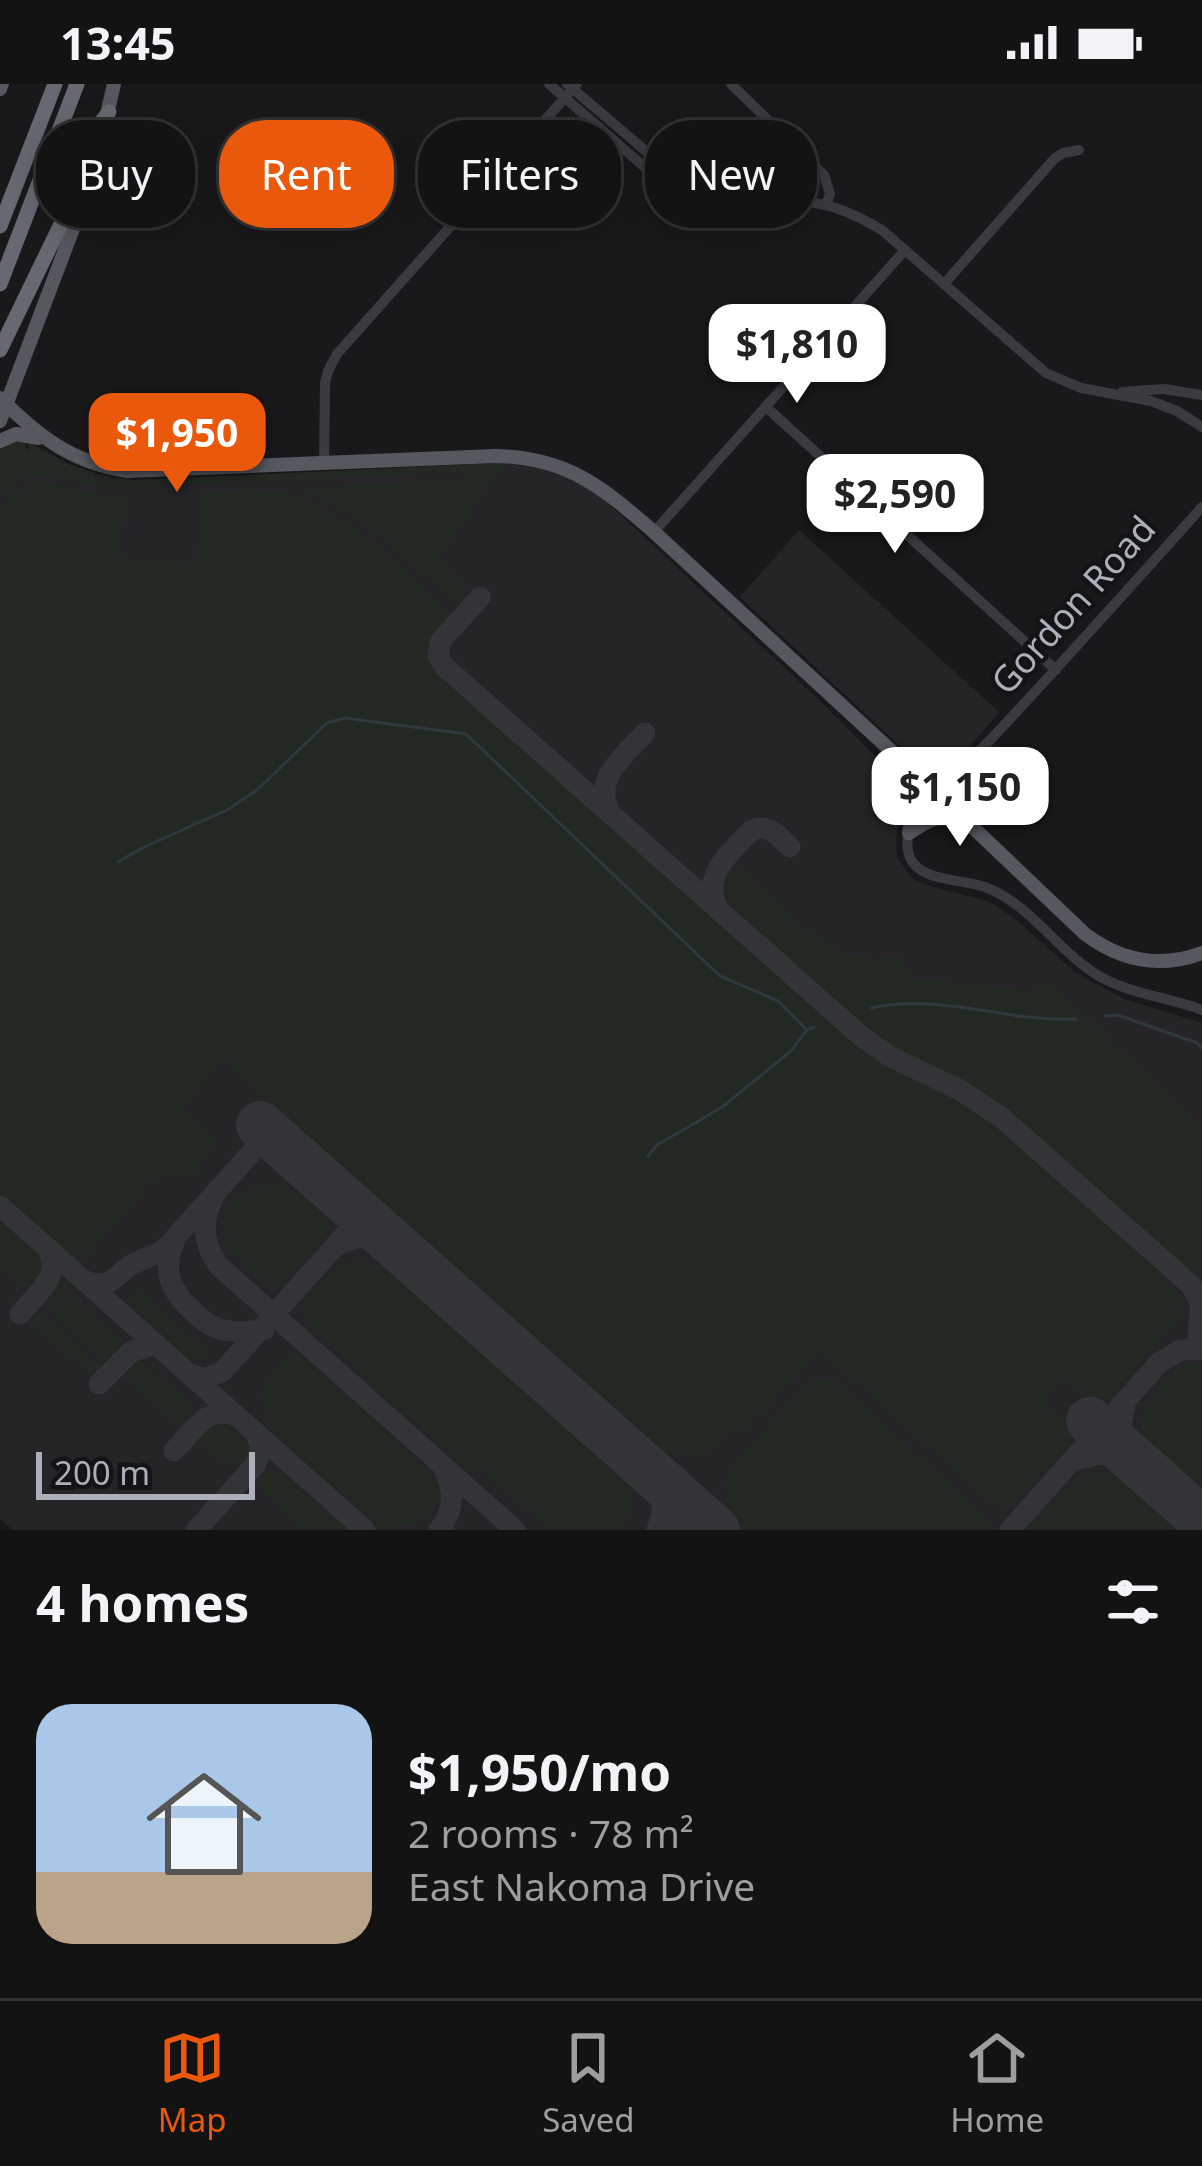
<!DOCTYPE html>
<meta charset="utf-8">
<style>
body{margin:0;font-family:"Noto Sans",sans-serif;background:#202022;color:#f1f3f6;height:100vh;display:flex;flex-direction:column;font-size:45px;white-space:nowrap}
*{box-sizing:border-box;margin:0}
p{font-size:39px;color:#9d9ea0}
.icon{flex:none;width:66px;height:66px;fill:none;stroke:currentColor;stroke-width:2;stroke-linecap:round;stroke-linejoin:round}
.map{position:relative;height:1446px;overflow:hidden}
.drawer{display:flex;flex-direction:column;background:#131314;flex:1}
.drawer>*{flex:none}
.guide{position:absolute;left:36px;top:36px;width:1131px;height:108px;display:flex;gap:24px}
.scale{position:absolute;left:36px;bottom:30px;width:219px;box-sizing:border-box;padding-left:12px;border:6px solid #abb0bb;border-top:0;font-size:33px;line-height:42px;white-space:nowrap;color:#abb0bb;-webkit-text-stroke:9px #141416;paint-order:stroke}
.price{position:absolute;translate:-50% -102px;padding:0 27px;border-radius:24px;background:#fff;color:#222;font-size:39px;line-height:78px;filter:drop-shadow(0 3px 6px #0008)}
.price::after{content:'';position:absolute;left:50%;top:72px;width:36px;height:27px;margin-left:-18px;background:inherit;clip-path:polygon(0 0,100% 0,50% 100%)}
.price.selected{background:#ea580c;color:#fff}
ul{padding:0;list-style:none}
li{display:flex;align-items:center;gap:36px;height:300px;padding:0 36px}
li span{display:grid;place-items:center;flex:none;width:336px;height:240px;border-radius:36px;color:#555}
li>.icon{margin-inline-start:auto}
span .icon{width:144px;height:144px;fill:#fffc;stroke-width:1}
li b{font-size:51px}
h2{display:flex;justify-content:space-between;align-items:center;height:144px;padding:0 36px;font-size:51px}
.tag{padding:0 42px;border-radius:48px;background:#131314;box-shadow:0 6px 30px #0003,0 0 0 3px #323234;font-size:42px;line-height:108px}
.tag.selected{background:#ea580c;color:#fff}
.status{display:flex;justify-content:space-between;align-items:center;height:84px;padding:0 60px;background:#131314;direction:ltr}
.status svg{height:33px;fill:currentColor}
.dock{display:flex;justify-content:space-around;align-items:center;height:168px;border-top:3px solid #323234;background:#131314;font-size:33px;color:#9d9ea0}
.dock a{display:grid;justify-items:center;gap:6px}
.dock .selected{color:#ea580c}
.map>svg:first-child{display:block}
.built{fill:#252528}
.grass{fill:#212922}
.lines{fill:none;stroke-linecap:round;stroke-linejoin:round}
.stream{stroke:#2f383f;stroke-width:3}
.taxiway{stroke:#333438;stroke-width:21}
.runway{stroke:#333438;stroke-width:48}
.minor{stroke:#3a3b40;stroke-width:10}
.major{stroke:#56585f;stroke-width:14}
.highway{stroke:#666971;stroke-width:15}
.labels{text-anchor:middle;stroke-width:9;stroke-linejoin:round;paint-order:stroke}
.street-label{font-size:36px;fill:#abb0bb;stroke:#141416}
</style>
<div class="status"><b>13:45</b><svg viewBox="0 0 49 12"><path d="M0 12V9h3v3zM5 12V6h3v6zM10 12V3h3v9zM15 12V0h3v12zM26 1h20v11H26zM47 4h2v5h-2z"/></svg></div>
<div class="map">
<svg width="1202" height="1446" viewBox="0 0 1202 1446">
<rect width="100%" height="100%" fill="#19191b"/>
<g class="built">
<path d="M40,364L75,384L127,397L502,379L529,381L565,392L598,410L817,614L894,691L901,702L905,715L904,728L897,746L896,766L898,775L913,795L929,802L988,817L1014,834L1076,889L1124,915L1202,939V1446H13L0,1435V379Z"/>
<path d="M799,446L999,628L940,699L740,513Z"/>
</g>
<g class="grass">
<path d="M14,355L25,356L26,365H29V358L59,377L95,389L94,400L100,401L105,392L134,396L508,379L469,424L474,429L436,473L458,493L461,511L458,522C408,479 362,428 300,404L462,395L464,388L105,404L43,391L16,398L0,412V364Z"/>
<path d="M40,397L98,411H125L119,473L197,477L201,408C235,406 271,403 303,415C358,435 407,491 450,529C435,549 425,561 436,586L851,956L912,995L967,1019L993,1037L1156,1183L1181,1214L1183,1224L1180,1233L1100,1323L1063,1292L1042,1316L1079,1349L1011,1423L996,1422L990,1417L821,1267L743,1348L735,1341C711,1365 701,1380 666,1368L224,977L180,1025L218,1058L198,1081L206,1089L158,1092L78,1182L0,1113V427L14,407Z"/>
<path d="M739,783C776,817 817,868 871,874C880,875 890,873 900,872L911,894L1031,907L1051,898L1202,1045V1199L1009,1028L972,1002L894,966L866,946L765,856L730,814L726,805L728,795Z"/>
<path d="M272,1099C295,1105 332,1123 325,1150L281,1200C261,1203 255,1193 242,1179C206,1143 224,1105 272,1099Z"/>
<path d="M0,1131L45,1174L46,1187L32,1203L22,1202L0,1183Z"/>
<path d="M351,1178H368L383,1182L636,1408L631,1414L634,1420L621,1446H553L480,1385L473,1391L310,1242C307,1234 304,1230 306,1221C310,1204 334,1183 351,1178Z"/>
<path d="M63,1199L71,1202L66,1209L124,1260L122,1267L110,1281L40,1218L52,1202Z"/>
<path d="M138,1205L209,1268L207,1273L199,1276L189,1274L135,1226L131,1214Z"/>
<path d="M36,1225L71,1256L67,1261L72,1264L76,1260L105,1286L97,1295L24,1233L31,1226Z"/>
<path d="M294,1266L430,1387C451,1429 421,1446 378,1441L265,1341L270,1333C248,1303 274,1288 294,1266Z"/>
<path d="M137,1272L188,1317L190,1326L186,1332L193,1338L185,1346L118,1288L132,1274Z"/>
<path d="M1197,1279L1202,1281V1415C1164,1381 1113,1356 1159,1304C1170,1290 1179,1281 1197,1279Z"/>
<path d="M823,1294L833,1295L987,1433L989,1446H754C739,1433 724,1421 726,1399C728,1376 792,1318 810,1298Z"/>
<path d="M219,1339C235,1344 250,1357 249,1375L242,1383L233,1368L229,1372L233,1376L234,1383L223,1379L203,1360L202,1347L209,1340Z"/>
<path d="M270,1385L281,1389L346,1446H304L259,1405L256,1397L258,1390Z"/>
<path d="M1104,1386C1137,1391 1163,1424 1187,1446H1028C1050,1423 1070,1389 1104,1386Z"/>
</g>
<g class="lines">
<g class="stream">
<path d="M118,778L142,764L227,726L257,706L327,639L345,634L466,650L720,892L778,917L807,946"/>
<path d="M871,924C936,908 1011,939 1076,935"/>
<path d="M1105,932L1118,931L1197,959L1202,964"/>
<path d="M648,1072L657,1061L721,1024L791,967L807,946L814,943"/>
</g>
<g class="taxiway">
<path d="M480,513L440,558L438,572L445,583L862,953L891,973L960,1006L1002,1034L1192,1202L1201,1221L1197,1264"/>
<path d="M609,727C593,694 624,672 645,649"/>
<path d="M717,823C702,791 730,768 751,747C768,738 778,752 790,763"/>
<path d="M217,1107C201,1133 201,1157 219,1182L515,1446"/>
<path d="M0,1122L365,1446"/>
<path d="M176,1154C162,1182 168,1205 191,1225C200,1235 210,1243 224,1246C237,1249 251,1247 264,1246"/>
<path d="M336,1162C362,1148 380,1153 403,1168"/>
<path d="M83,1196C114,1209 114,1188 137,1178C147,1173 155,1172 165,1165L269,1049"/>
<path d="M20,1230C37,1210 62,1192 48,1165"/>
<path d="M190,1290L206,1295L223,1287L362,1132"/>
<path d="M99,1300L131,1268L156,1260"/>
<path d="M174,1367C192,1349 206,1321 234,1331"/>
<path d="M1076,1376L1099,1370L1129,1371L1121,1342L1125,1320"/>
<path d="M647,1385C663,1404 666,1422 657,1446"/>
<path d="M197,1445L255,1381L261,1365L256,1350"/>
<path d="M439,1446C454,1427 455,1407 444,1385"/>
<path d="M661,1446C679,1438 695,1437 713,1446"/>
<path d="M1010,1446L1159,1279L1180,1266L1202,1265"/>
</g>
<g class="runway">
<path d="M260,1041L716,1446"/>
<path d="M1090,1337L1202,1436"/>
</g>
<g class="minor">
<path d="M549,0L665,101C693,114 726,122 757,121C772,120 788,116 804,118C832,119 858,132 882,146L1046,289L1081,304L1151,317L1177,327L1202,343"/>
<path d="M567,0L674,91L704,111"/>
<path d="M731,0L824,91L830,110L826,121"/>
<path d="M944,200L1055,74L1063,69L1079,66"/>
<path d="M1122,308L1164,305L1202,311"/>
<path d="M766,323L1056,586"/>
<path d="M324,380L325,299L328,287L337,270L577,0"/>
<path d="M1202,423C1133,500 1064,577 994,652C973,674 920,723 910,748C906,755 907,766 910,774C921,798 963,795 985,803C1031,820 1057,867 1099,892C1130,910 1168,913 1202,926"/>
<path d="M654,448L905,166"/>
</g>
<g class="major">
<path d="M0,5L2,0"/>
<path d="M0,314C39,353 71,378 127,387L495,372C567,373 602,403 654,448L939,711L1085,850C1121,877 1159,885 1202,869"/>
<path d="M0,337L93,92L114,0"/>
<path d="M0,357L16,350L38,354"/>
<path d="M909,683L916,710L909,749"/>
<path d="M909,749C933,733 937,732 965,736"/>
</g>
<g class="highway">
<path d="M0,142L55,0"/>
<path d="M0,200L77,0"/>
<path d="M0,266L78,105L102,37L109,28"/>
</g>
</g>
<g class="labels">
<g class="street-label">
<text transform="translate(1073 521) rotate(-48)" y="13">Gordon Road</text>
</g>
</g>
</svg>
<div class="scale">200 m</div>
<b class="price" style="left:797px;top:322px">$1,810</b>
<b class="price selected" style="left:177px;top:411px">$1,950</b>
<b class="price" style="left:895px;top:472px">$2,590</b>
<b class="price" style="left:960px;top:765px">$1,150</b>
<div class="guide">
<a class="tag">Buy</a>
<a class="tag selected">Rent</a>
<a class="tag">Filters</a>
<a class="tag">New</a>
</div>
</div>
<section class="drawer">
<h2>4 homes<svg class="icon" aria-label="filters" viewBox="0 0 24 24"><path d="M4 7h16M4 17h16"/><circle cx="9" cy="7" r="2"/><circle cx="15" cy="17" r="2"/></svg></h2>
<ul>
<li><span style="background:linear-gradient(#a9c7e8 70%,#b9a48a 0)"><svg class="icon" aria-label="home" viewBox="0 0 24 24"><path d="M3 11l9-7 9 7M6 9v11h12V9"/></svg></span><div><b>$1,950/mo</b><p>2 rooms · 78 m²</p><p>East Nakoma Drive</p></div></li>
</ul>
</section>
<nav class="dock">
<a class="selected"><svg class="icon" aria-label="map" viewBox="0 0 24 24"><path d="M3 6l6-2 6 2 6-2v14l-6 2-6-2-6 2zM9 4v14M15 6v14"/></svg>Map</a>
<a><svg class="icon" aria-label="saved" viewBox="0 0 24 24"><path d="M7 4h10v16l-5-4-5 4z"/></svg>Saved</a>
<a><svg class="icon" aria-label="home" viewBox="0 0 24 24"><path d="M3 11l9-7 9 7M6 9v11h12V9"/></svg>Home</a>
</nav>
